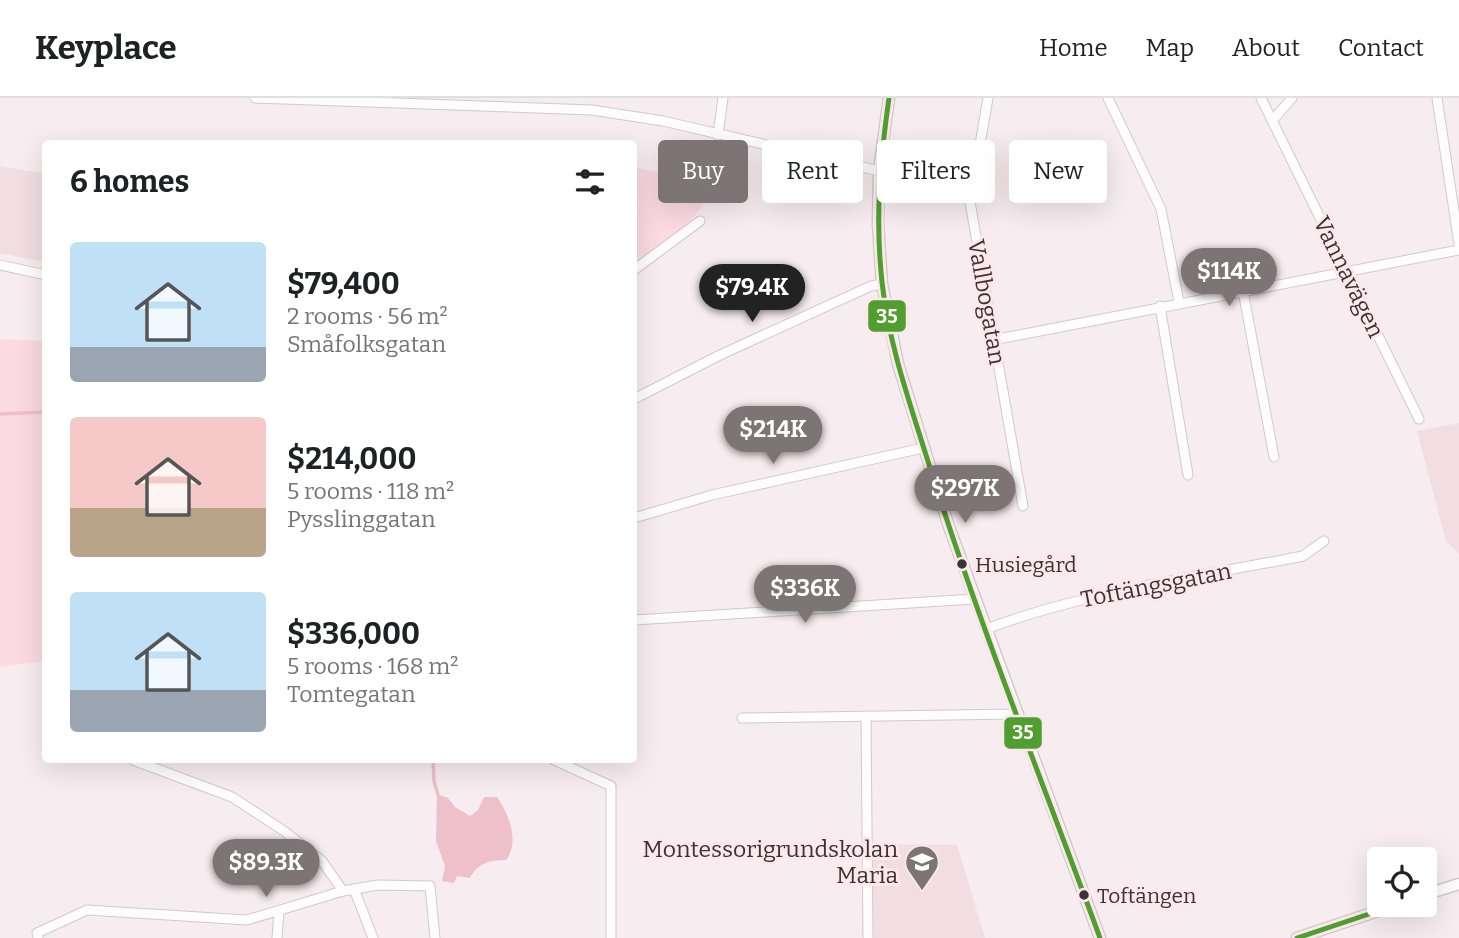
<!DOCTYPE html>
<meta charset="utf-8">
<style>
body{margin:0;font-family:Bitter,serif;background:#f2f2f2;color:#202124;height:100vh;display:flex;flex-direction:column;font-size:26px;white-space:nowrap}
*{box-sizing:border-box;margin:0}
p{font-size:23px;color:#757577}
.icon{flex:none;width:38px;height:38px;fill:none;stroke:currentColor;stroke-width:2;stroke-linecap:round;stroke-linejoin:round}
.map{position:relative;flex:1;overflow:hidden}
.side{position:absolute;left:42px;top:42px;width:595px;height:623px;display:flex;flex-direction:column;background:#fff;border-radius:7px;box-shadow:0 7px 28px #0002}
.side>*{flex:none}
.banner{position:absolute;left:658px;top:42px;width:665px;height:63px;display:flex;gap:14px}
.buttons{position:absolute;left:1367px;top:749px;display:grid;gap:14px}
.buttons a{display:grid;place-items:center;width:70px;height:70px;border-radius:7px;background:#fff;box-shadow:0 7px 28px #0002;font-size:35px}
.price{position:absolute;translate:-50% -60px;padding:0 16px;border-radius:24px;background:#7c7475;color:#fff;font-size:23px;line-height:46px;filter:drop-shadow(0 2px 4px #0008)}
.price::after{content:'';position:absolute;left:50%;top:42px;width:21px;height:16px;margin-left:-10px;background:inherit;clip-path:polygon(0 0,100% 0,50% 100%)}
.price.current{background:#222;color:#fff}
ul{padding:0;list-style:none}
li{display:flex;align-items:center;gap:21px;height:175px;padding:0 28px}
li span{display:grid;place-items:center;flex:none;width:196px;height:140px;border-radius:7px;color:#555}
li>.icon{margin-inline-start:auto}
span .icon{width:84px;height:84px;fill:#fffc;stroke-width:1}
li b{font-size:30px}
h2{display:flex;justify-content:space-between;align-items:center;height:84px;padding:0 28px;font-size:30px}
.tag{padding:0 24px;border-radius:7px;background:#fff;box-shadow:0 7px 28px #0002;font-size:24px;line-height:63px}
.tag.current{background:#7c7475;color:#fff}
header{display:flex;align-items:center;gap:42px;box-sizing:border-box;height:98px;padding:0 35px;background:#fff;border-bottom:2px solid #e0e0e0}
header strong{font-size:33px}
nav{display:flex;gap:38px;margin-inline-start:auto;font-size:24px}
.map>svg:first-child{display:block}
.built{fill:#f2dee2}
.green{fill:#fbdae1}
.water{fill:#eec0ca}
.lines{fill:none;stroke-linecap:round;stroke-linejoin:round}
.stream{stroke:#eec0ca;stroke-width:3.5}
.minor-casing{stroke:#d2c9cb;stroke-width:11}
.tertiary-casing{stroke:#d2c9cb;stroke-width:13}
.minor{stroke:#fefcfd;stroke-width:9}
.tertiary{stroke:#fefcfd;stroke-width:10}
.bus-1-casing{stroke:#fce8ec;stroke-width:10}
.bus-1{stroke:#509e2f;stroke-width:5}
.bus-dot{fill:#3a3334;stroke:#fce8ec;stroke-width:2.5}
.labels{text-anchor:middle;stroke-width:6;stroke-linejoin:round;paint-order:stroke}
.bus-label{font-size:21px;fill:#3a3334;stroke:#fce8ec;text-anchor:start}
.street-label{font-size:23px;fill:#3a3334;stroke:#fce8ec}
.poi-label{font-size:23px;fill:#3a3334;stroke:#fce8ec;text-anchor:end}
.line-badge{stroke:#fce8ec;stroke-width:2.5}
.badge-label{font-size:19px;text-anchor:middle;font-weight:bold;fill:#fff}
</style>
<header>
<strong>Keyplace</strong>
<nav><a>Home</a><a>Map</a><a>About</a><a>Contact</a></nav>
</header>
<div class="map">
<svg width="1459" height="840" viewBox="0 0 1459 840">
<rect width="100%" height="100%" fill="#f7ecef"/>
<g class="built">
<path d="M0,68L45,76V164L0,155Z"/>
<path d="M1459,325V456L1446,443L1417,333Z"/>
<path d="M871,746L957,747L985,840H874Z"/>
</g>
<g class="green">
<path d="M634,69L721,88L687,126L634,167Z"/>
<path d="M0,241L46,243L45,563L0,569Z"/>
</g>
<path class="water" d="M437,696L448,700L455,709L470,718L478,712L484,699H497C509,716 520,744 506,762C489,762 478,765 470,780L457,778L454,785L442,783L445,768L436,743Z"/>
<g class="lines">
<g class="stream">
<path d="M0,316L46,314"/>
<path d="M433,662L434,683L438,697"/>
</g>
<g class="minor-casing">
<g id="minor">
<path d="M255,0L592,12L663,23L879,73"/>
<path d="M988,0L970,104L1023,408"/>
<path d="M1108,0L1161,111L1179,204"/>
<path d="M1261,0L1419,321"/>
<path d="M1437,0L1459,146"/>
<path d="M1272,23L1292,0"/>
<path d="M718,37L723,0"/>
<path d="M0,167L46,177"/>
<path d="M634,172L700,123"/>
<path d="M1243,193L1274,359"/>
<path d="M1160,208L1188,377"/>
<path d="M993,242L1459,152"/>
<path d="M634,301L720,257L871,188L882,186"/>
<path d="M634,420L712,397L923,350"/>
<path d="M634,522L975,501"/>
<path d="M986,531C1088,493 1197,479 1303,458L1324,443"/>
<path d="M866,618L868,840"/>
<path d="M742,620L1018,616"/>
<path d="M133,662L232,699L284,733L322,763L343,793"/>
<path d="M554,662L611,688V840"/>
<path d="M354,791L373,840"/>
<path d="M38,840L37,835L87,812L247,822L343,793L378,787L430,788L435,840"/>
<path d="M277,840L279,813"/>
</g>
</g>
<g class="tertiary-casing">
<g id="tertiary">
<path d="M889,0L879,73L878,126L882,186L898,266L948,426L1100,840"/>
<path d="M1424,797L1459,786"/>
<path d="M1297,840L1396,807"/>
</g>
</g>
<use href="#minor" class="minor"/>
<use href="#tertiary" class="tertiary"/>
<g class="bus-1-casing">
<g id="bus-1">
<path d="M889,0C880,64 875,119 882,184C889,249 912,311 931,373C981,531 1043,685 1100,840"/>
<path d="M1297,840L1396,807"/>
</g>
</g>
<use href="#bus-1" class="bus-1"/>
</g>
<defs>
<g id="school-pin" transform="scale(1.75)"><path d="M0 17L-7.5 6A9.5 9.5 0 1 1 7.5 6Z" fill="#7c7475" stroke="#fce8ec"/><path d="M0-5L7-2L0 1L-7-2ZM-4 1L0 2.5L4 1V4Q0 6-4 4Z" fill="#fff"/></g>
</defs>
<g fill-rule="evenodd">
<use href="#school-pin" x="922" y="764"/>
</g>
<g class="bus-dot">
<circle cx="962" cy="466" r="6"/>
<circle cx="1084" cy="797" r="6"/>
</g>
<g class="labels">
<g class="bus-label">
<text x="975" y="474">Husiegård</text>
<text x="1097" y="805">Toftängen</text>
</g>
<g class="street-label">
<text transform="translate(1349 179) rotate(64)" y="8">Vannavägen</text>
<text transform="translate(987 204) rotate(80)" y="8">Vallbogatan</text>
<text transform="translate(1156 487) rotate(-11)" y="8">Toftängsgatan</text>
</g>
<g class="poi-label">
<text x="898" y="759">Montessorigrundskolan<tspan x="898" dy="26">Maria</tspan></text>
</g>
</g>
<g class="line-badge">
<rect x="867" y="201" width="40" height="34" rx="7" fill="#509e2f"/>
<rect x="1003" y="618" width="40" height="34" rx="7" fill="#509e2f"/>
</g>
<g class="badge-label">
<text x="887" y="225">35</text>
<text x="1023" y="641">35</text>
</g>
</svg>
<div class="buttons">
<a><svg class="icon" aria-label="locate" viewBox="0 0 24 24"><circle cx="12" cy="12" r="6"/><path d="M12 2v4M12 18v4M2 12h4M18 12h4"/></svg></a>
</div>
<b class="price" style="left:1229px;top:210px">$114K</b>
<b class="price current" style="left:752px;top:226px">$79.4K</b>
<b class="price" style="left:773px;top:368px">$214K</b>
<b class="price" style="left:965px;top:427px">$297K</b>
<b class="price" style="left:805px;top:527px">$336K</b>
<b class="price" style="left:266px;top:801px">$89.3K</b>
<div class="banner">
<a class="tag current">Buy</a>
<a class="tag">Rent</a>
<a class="tag">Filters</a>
<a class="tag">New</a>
</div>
<section class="side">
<h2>6 homes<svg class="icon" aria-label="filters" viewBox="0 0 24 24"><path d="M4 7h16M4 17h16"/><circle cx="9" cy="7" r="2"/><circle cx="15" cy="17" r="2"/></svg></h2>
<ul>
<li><span style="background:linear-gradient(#bfe0f5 75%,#9aa5b1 0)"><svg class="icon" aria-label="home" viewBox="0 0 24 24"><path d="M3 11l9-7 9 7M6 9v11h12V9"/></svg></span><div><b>$79,400</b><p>2 rooms · 56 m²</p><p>Småfolksgatan</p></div></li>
<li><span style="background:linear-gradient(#f6c9c9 65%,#b9a48a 0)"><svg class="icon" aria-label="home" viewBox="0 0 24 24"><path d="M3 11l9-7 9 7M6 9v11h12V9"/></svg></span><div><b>$214,000</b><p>5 rooms · 118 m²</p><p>Pysslinggatan</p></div></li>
<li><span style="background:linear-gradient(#bfe0f5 70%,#9aa5b1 0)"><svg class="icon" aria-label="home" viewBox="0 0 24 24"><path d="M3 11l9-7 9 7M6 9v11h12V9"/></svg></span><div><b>$336,000</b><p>5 rooms · 168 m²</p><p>Tomtegatan</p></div></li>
</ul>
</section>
</div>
